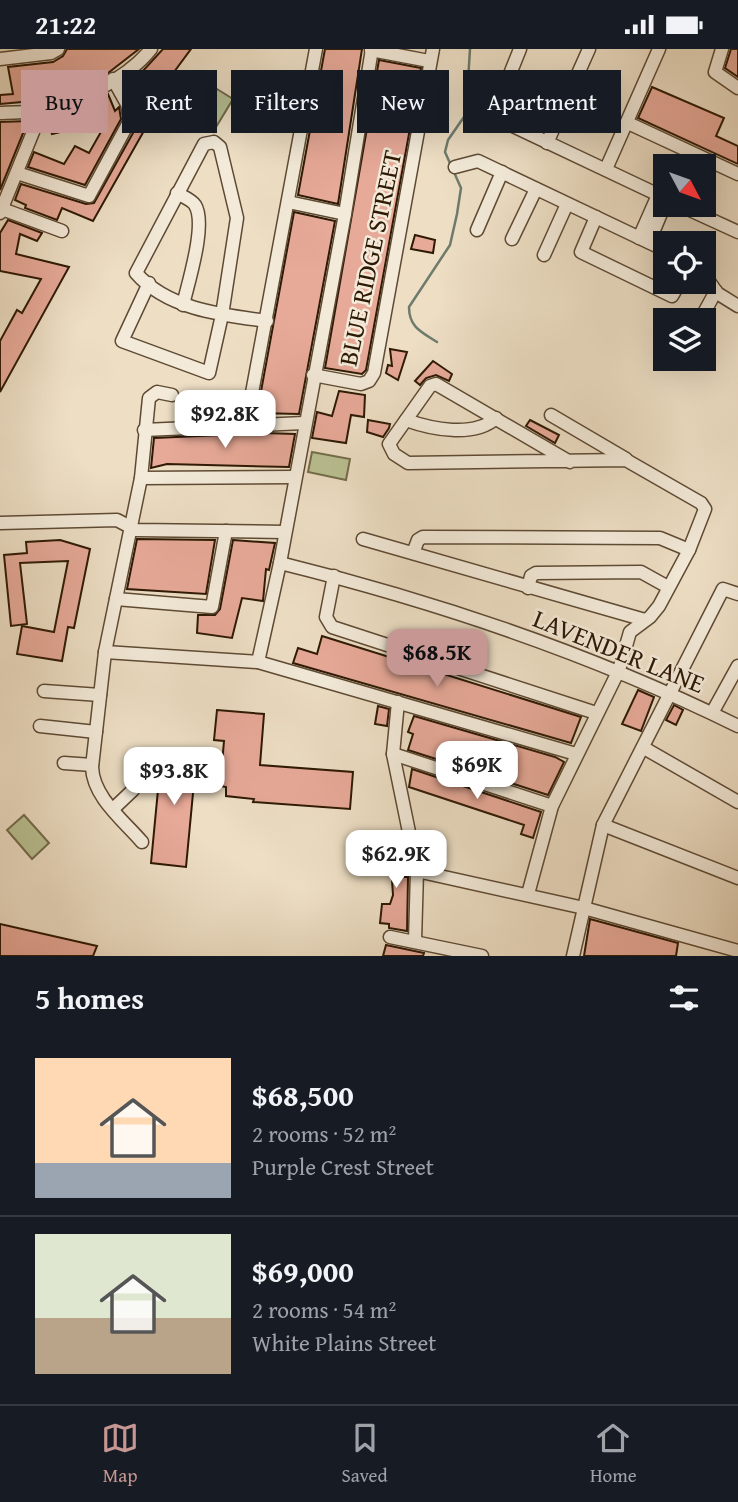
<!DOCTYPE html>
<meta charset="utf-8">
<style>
body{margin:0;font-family:"Gentium Book Plus",serif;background:#242831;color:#f1f3f6;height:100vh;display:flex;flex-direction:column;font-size:26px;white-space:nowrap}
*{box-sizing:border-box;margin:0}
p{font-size:23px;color:#9ea1a6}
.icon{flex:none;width:38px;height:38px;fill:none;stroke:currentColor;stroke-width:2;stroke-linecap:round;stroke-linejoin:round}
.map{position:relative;height:907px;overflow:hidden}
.sheet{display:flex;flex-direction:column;background:#171b24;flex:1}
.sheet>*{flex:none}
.hud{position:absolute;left:21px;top:21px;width:696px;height:63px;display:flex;gap:14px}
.needle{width:46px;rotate:131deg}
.tools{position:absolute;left:653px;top:105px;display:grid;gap:14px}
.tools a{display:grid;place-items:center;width:63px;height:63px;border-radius:0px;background:#171b24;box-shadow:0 7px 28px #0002;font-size:35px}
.price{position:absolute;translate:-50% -60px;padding:0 16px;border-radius:14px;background:#fff;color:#222;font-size:23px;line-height:46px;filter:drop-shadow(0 2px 4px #0008)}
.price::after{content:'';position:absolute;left:50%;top:42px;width:21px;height:16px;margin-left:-10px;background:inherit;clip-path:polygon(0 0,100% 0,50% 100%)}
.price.on{background:#c59692;color:#111}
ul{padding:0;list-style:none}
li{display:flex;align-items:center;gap:21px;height:175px;padding:0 35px}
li+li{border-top:2px solid #363941}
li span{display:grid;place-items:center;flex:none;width:196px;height:140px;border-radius:0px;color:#555}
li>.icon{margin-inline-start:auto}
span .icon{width:84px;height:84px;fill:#fffc;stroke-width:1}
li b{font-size:30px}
h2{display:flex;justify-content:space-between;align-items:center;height:84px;padding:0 35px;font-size:30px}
.chip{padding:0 24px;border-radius:0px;background:#171b24;box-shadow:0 7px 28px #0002;font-size:24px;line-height:63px}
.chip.on{background:#c59692;color:#111}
.status{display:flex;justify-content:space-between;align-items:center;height:49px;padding:0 35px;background:#171b24;direction:ltr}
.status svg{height:19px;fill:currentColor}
.tabs{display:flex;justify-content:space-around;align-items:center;height:98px;border-top:2px solid #363941;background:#171b24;font-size:19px;color:#9ea1a6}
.tabs a{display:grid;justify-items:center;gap:4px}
.tabs .on{color:#c59692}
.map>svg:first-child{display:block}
.green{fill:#bac193;stroke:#746d4c;stroke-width:2}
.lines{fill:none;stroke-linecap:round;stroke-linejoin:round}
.stream{stroke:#6e7b6d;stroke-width:2.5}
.building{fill:#e7a998;stroke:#2e1904;stroke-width:2}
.minor-casing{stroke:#5e4a34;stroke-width:15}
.minor{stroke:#f3ead9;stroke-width:12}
.labels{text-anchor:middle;stroke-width:5;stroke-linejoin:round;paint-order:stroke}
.street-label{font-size:26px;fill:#2e1904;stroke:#f3ead9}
</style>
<div class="status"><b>21:22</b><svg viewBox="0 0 49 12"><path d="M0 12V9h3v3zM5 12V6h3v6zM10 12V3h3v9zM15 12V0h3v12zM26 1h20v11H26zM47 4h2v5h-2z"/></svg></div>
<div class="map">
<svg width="738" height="907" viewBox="0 0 738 907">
<rect width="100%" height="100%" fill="#eddec4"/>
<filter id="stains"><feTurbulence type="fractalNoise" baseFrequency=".00286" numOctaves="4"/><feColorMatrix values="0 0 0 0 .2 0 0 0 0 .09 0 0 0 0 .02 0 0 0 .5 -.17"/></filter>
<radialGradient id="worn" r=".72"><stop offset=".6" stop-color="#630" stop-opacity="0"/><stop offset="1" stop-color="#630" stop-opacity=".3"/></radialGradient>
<g class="green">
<path d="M217,40L233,50L213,83L197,73Z"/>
<path d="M312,403L350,410L346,431L308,423Z"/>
<path d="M24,766L49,794L32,810L7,781Z"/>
</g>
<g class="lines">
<path class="stream" d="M437,293C421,283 409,278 409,258L450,196L457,165L461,139L445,103L448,91L466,65L470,0"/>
</g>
<g class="building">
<path d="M67,0H139L103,28L65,45L40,51L35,36L33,52L0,55V46L13,45L8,18L53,13L63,7Z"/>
<path d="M163,0H191L168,31L162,26L147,41L151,45L142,52L129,37Z"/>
<path d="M325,0H362L338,155L298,146Z"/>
<path d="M731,0H738V28L725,19Z"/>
<path d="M379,11L421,19L366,321L362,325L325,319Z"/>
<path d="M585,32L597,36L592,48L580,44Z"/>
<path d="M652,38L724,69L716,87L738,97V115L638,69Z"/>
<path d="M108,45L115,62L119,58L121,70L85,136L28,118L34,103L64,115L75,97L89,104L106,74L85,81L89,76L52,85L47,72Z"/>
<path d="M28,72L15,104L0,141V73Z"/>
<path d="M138,75L145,80L93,172L62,159L57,171L25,159L26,156L15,151L21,135L86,155L94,154Z"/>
<path d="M294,163L335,172L299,365L257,364Z"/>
<path d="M8,171L42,184L37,192L20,185L16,205L69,218L0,343V292L17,261L22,264L41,230L0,222V184Z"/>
<path d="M415,186L435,191L433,204L411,200Z"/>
<path d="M390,300L407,303L398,331L386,324L388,316L392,317Z"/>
<path d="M433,312L452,325L449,332L436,326L426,329L420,336L415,332Z"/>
<path d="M339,342L365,346L364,368L351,366L346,394L312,389L317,363L332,367Z"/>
<path d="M368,371L390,375L389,379L383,388L367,383Z"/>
<path d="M530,371L559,386L555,394L526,377Z"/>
<path d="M265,384L295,385L289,418L167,415L151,419L154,389Z"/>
<path d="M137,490L215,491L206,545L127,540Z"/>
<path d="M60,491L90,500L74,579L68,578L62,612L17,605L22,577L54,583L68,512L20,514L27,575L11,577L4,506L27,504L26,493Z"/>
<path d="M233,491L275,494L269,521L266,520L263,552L242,549L232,589L197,584L198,566H215L220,560Z"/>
<path d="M322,587L581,668L571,694L293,614L298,599L317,605Z"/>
<path d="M638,641L654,648L641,682L622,675Z"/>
<path d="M674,656L683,661L676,676L666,671Z"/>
<path d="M378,657L389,660L387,677L375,675Z"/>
<path d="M217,661L264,665L260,716L353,723L350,760L253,753L254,750L226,747V738L220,737L224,692L214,691Z"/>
<path d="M414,667L555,708L564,713L548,746L408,701L413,685L408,683Z"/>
<path d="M162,699L197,702L186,818L151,814Z"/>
<path d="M412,720L541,763L533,789L521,785L524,776L409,738Z"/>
<path d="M403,796L405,828H408L407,882L389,879V875L380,874L382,855H390L393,846L391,817L386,816L384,797Z"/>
<path d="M590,870L678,894L676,907H584Z"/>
<path d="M0,875L97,897L93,907H0Z"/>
<path d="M386,896L424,904L423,907H383Z"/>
</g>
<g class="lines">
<g class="minor-casing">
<g id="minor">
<path d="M520,0L496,60L498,70L665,149"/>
<path d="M722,0L715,23L738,39"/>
<path d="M371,1L429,12"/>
<path d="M0,10L51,4L58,0"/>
<path d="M0,64C14,63 30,64 43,61C80,52 127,30 151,0"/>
<path d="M628,74L738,125"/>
<path d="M547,94L589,0"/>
<path d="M455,118L478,112L665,201"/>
<path d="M606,120L659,0"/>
<path d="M17,124L89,147L130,71L127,55L113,30"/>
<path d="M177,144C182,147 192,151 195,156C207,175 188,234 183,256"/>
<path d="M288,153L345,165"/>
<path d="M679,156L738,183"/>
<path d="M2,160L62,182"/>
<path d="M0,164L42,61"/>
<path d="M596,168L581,203L672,247L680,233"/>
<path d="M477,181L502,123"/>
<path d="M639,189L658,146"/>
<path d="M512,190L536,140"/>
<path d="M649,193L665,155"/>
<path d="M544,206L567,155"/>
<path d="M704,225L717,244L738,257"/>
<path d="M149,234L122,292L209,324L222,266L237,169L220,98L214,93L204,95L136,224C167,260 222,266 267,272"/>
<path d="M700,271L716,242"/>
<path d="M313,326L361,335L369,332L374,324L433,0"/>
<path d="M551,366L626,410"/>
<path d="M406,371C431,380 474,389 496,369"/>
<path d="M246,376L316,0"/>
<path d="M144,381L304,374"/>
<path d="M141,429L295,428"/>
<path d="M0,474L117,471L136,481L285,483"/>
<path d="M363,490L645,571"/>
<path d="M413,504L418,491L423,488L660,489L689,501"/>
<path d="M280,514C438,553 592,605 738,677"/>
<path d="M334,527L326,568L332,578L596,664"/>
<path d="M528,539L531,527L536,524L641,523L668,538"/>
<path d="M116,550L212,558L226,482"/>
<path d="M105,603L258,613L576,705"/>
<path d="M258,613L280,514L345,165L372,0"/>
<path d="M44,642L100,646"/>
<path d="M398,653L393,705L417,822L415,892"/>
<path d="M712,664L738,617"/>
<path d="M40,677L96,683"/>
<path d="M644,699L738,753"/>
<path d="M393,705L552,757"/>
<path d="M64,714L92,716"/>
<path d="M113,760L133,741"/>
<path d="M603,776L738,829"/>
<path d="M142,793C123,771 93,748 92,718L105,603L141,429L149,349L157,343L172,346"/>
<path d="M417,822L584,859L738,902"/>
<path d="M528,845L552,757L619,621L630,583L650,568L659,557L689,501L705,460L701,454L626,411L408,414L394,405L389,395L430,337L436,335L570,413"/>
<path d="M390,888L482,907"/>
<path d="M573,907L603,776L723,540L738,545"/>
</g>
</g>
<use href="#minor" class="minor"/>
</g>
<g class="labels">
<g class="street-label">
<text transform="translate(370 209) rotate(-78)" y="9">BLUE RIDGE STREET</text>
<text transform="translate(619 602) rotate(22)" y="9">LAVENDER LANE</text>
</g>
</g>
<rect width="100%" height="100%" filter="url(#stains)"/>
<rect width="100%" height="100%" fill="url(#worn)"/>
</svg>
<div class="tools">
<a><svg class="needle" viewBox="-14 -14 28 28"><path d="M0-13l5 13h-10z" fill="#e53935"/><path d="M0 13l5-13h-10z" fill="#9ea1a6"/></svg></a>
<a><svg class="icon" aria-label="locate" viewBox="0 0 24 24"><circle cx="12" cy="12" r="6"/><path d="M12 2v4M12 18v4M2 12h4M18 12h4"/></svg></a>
<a><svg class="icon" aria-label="layers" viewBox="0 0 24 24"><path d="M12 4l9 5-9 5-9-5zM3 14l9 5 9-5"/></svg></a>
</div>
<b class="price" style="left:225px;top:401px">$92.8K</b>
<b class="price on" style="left:437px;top:640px">$68.5K</b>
<b class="price" style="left:477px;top:752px">$69K</b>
<b class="price" style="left:174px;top:758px">$93.8K</b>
<b class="price" style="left:396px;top:841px">$62.9K</b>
<div class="hud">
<a class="chip on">Buy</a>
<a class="chip">Rent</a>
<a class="chip">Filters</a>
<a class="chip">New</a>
<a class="chip">Apartment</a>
</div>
</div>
<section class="sheet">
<h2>5 homes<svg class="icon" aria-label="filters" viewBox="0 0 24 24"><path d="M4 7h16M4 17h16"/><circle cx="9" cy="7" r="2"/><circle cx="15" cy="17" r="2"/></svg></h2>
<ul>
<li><span style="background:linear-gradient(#ffd9b3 75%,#9aa5b1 0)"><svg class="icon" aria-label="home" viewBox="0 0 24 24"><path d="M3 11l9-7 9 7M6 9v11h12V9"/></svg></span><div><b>$68,500</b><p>2 rooms · 52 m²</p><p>Purple Crest Street</p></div></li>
<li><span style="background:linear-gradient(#dfe7d0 60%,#b9a48a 0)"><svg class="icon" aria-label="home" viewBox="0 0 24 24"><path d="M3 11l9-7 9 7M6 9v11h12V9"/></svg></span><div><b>$69,000</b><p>2 rooms · 54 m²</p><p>White Plains Street</p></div></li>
</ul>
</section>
<nav class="tabs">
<a class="on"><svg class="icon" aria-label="map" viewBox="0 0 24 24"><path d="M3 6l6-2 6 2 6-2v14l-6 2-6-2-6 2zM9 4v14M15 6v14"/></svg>Map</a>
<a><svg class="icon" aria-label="saved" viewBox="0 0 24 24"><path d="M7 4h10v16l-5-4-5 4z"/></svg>Saved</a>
<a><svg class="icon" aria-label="home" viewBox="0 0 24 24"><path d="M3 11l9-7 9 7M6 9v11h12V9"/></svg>Home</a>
</nav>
